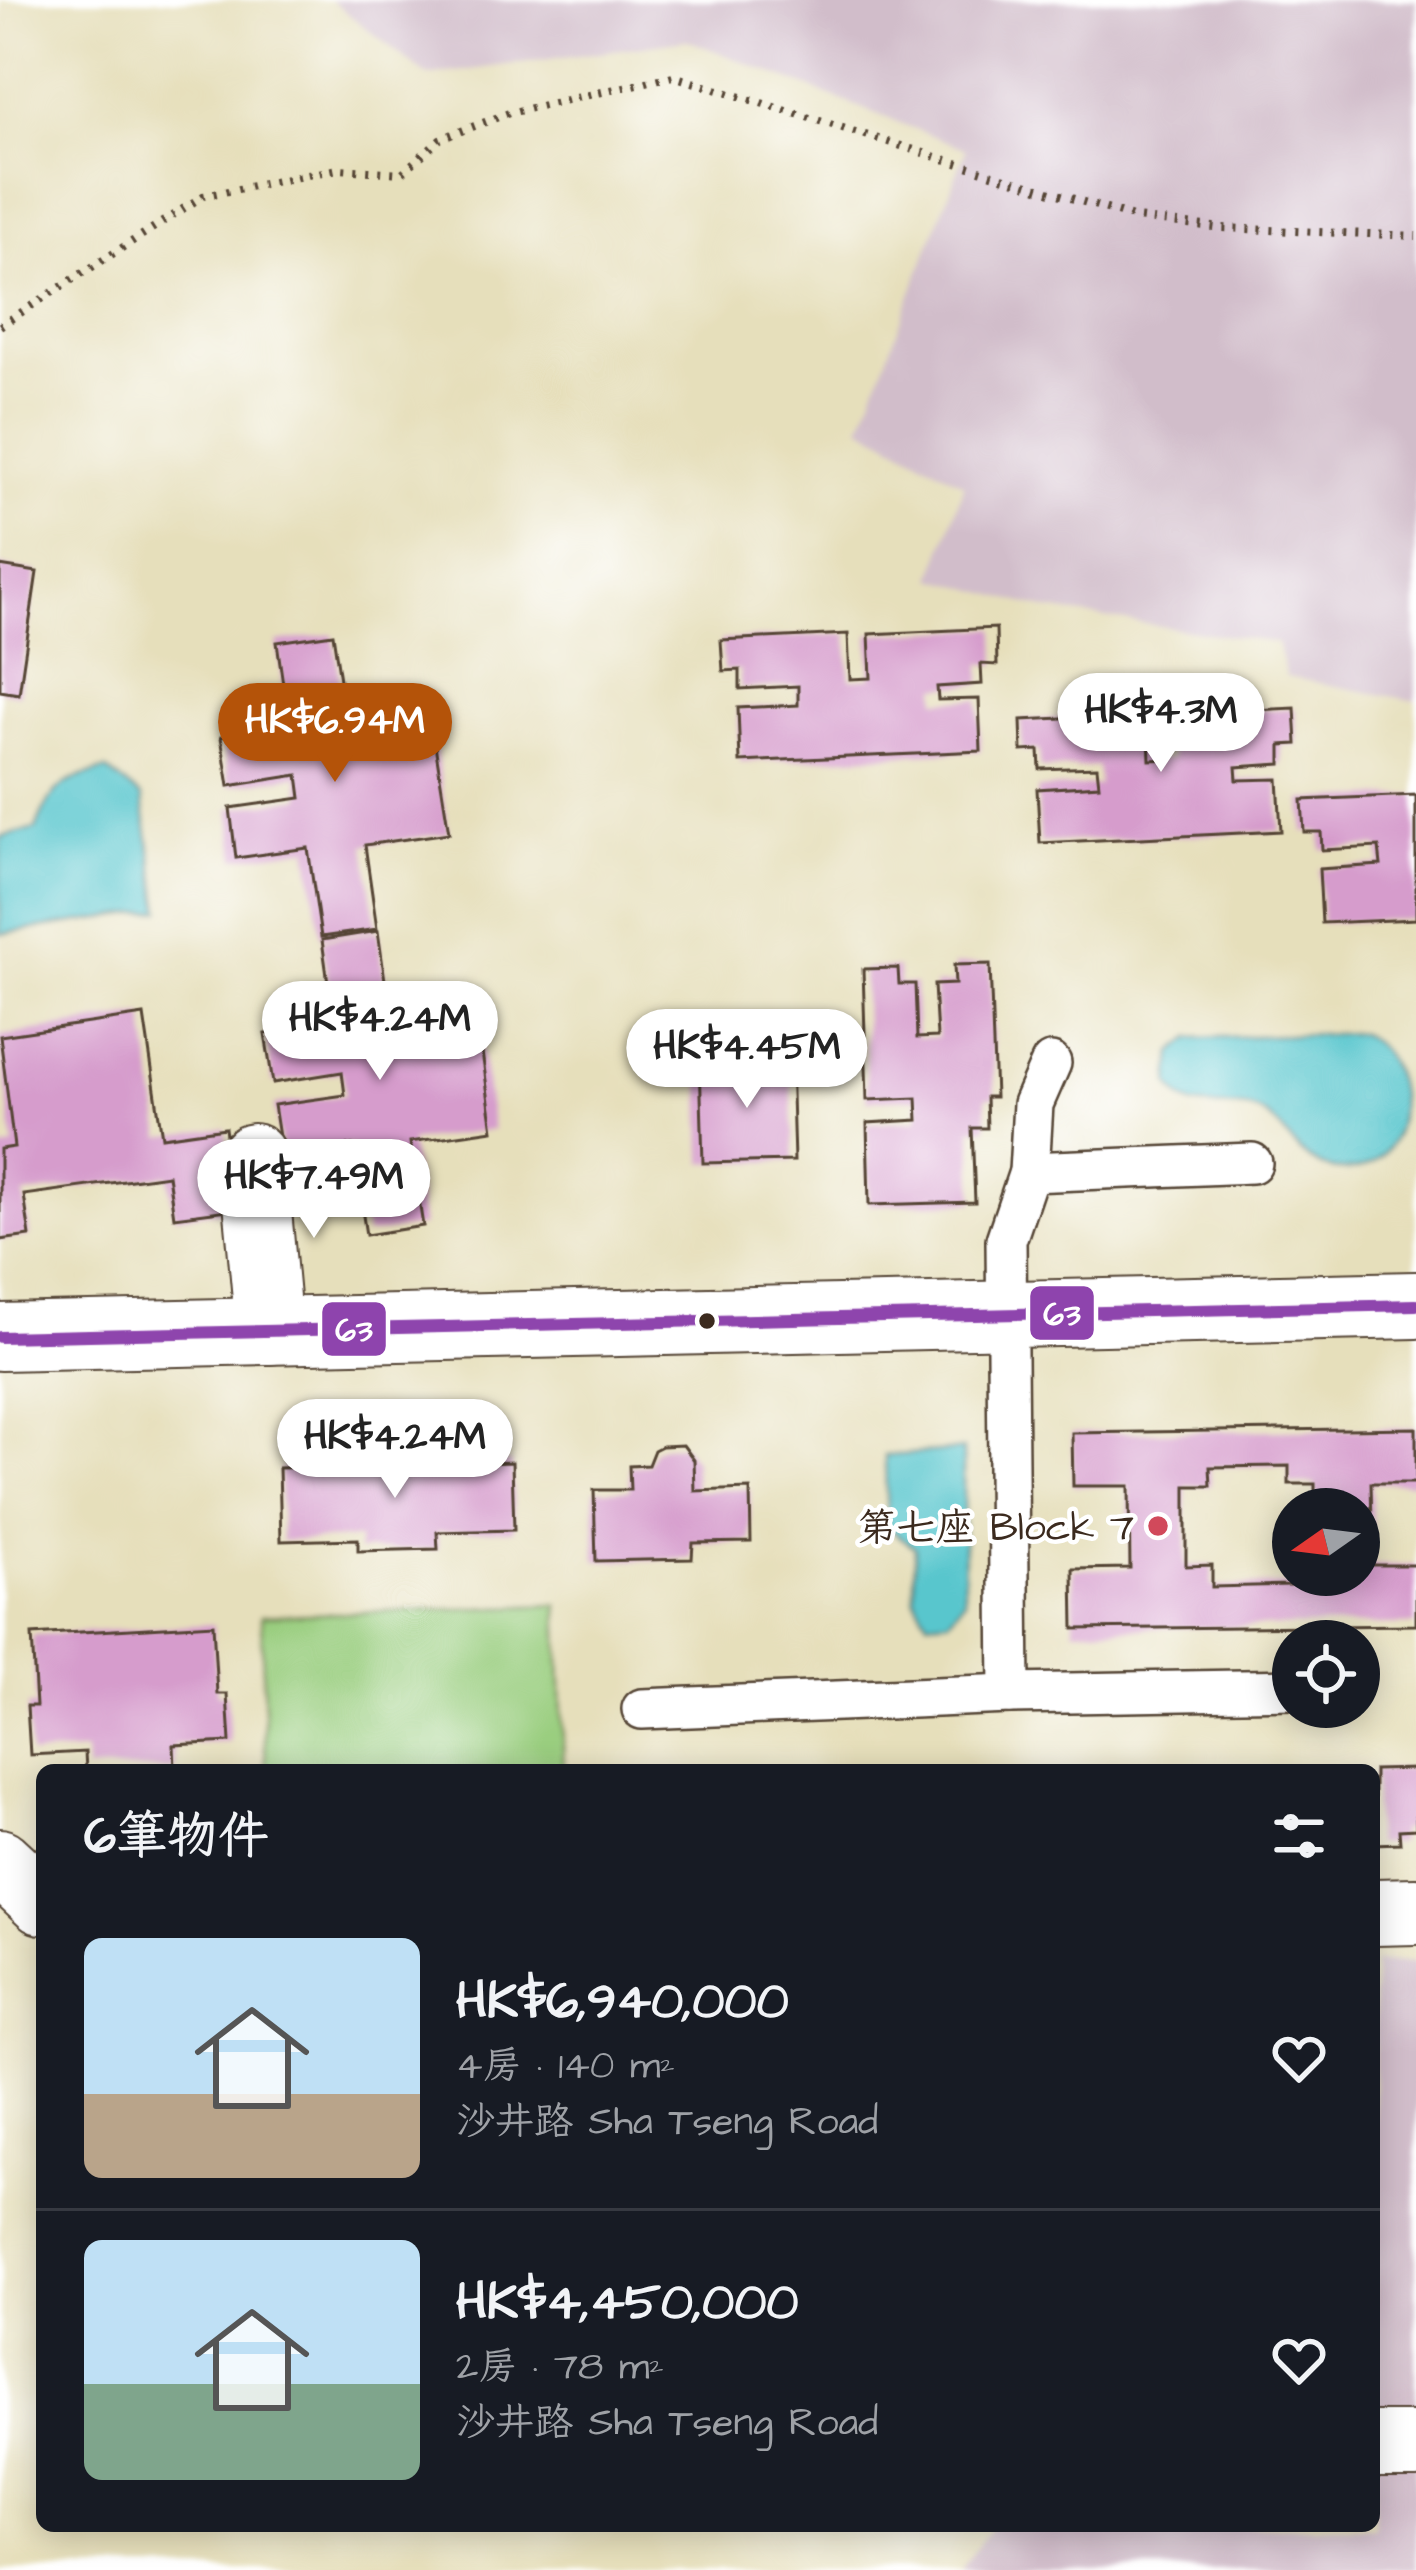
<!DOCTYPE html>
<html lang="zh-TW">
<meta charset="utf-8">
<style>
body{margin:0;font-family:"Architects Daughter","LXGW WenKai TC",sans-serif;background:#242831;color:#f1f3f6;height:100vh;display:flex;flex-direction:column;font-size:45px;white-space:nowrap}
*{box-sizing:border-box;margin:0}
p{font-size:39px;color:#9ea1a6}
.icon{flex:none;width:66px;height:66px;fill:none;stroke:currentColor;stroke-width:2;stroke-linecap:round;stroke-linejoin:round}
.map{position:relative;flex:1;overflow:hidden}
.side{position:absolute;left:36px;top:1764px;width:1344px;height:768px;display:flex;flex-direction:column;background:#171b24;border-radius:18px;box-shadow:0 6px 30px #0003}
.side>*{flex:none}
.needle{width:78px;rotate:256deg}
.tools{position:absolute;left:1272px;top:1488px;display:grid;gap:24px}
.tools a{display:grid;place-items:center;width:108px;height:108px;border-radius:50%;background:#171b24;box-shadow:0 6px 30px #0003;font-size:60px}
.price{position:absolute;translate:-50% -102px;padding:0 27px;border-radius:42px;background:#fff;color:#222;font-size:39px;line-height:78px;filter:drop-shadow(0 3px 6px #0008)}
.price::after{content:'';position:absolute;left:50%;top:72px;width:36px;height:27px;margin-left:-18px;background:inherit;clip-path:polygon(0 0,100% 0,50% 100%)}
.price.current{background:#b45309;color:#fff}
ul{padding:0;list-style:none}
li{display:flex;align-items:center;gap:36px;height:300px;padding:0 48px}
li+li{border-top:3px solid #363941}
li span{display:grid;place-items:center;flex:none;width:336px;height:240px;border-radius:18px;color:#555}
li>.icon{margin-inline-start:auto}
span .icon{width:144px;height:144px;fill:#fffc;stroke-width:1}
li b{font-size:51px}
h2{display:flex;justify-content:space-between;align-items:center;height:144px;padding:0 48px;font-size:51px}
.map>svg:first-child{display:block}
.industrial{fill:#d1bdca}
.green{fill:#9ace7f;stroke:#6a7c4e;stroke-width:3}
.water{fill:#58c6cd;stroke:#4a7876;stroke-width:3}
.building{fill:#d69ccc;fill-rule:evenodd}
.lines{fill:none;stroke-linecap:round;stroke-linejoin:round}
.lane-casing{stroke:#554536;stroke-width:44}
.street-casing{stroke:#554536;stroke-width:70}
.path{stroke:#554536;stroke-width:8;stroke-dasharray:3 9;stroke-linecap:butt}
.lane{stroke:#fff;stroke-width:39}
.street{stroke:#fff;stroke-width:66}
.bus-1-casing{stroke:#fff;stroke-width:21}
.bus-1{stroke:#8e44ad;stroke-width:12}
.bus-dot{fill:#3b2a1e;stroke:#fff;stroke-width:4.5}
.poi-dot{fill:#d1495b;stroke:#fff;stroke-width:4.5}
.labels{text-anchor:middle;stroke-width:9;stroke-linejoin:round;paint-order:stroke}
.poi-label{font-size:39px;fill:#3b2a1e;stroke:#fff;text-anchor:end}
.line-badge{stroke:#fff;stroke-width:4.5}
.badge-label{font-size:33px;text-anchor:middle;font-weight:bold;fill:#fff}
</style>
<div class="map">
<svg width="1416" height="2570" viewBox="0 0 1416 2570">
<rect width="100%" height="100%" fill="#fff"/>
<filter id="ink" filterUnits="userSpaceOnUse"><feTurbulence type="fractalNoise" baseFrequency=".00833" numOctaves="2"/><feDisplacementMap in="SourceGraphic" scale="24" xChannelSelector="R" yChannelSelector="G"/><feConvolveMatrix kernelMatrix="1 2 1 2 8 2 1 2 1" color-interpolation-filters="sRGB"/></filter>
<filter id="wash" filterUnits="userSpaceOnUse"><feTurbulence type="fractalNoise" baseFrequency=".004" numOctaves="4" result="noise"/><feDisplacementMap in="SourceGraphic" scale="48" xChannelSelector="R" yChannelSelector="G"/><feGaussianBlur stdDeviation="2.7" result="paint"/><feColorMatrix in="noise" values="0 0 0 0 0 0 0 0 0 0 0 0 0 0 0 0 0 1.4 0 .05"/><feComposite in="paint" operator="in"/></filter>
<g filter="url(#wash)">
<rect width="100%" height="100%" fill="#e6dfbb"/>
<g class="industrial">
<path d="M330,0H1416V701L1286,677L1277,643L1048,610L933,578L964,484L861,426L966,149L687,40L428,76Z"/>
<path d="M1416,1961V2570H961L992,2526H1374V1962Z"/>
</g>
<path class="green" d="M558,1605L564,1770H266L261,1616Z"/>
<g class="water">
<path d="M107,770L142,797L161,910L0,934V837L36,829C51,788 65,778 107,770Z"/>
<path d="M1358,1033C1416,1055 1416,1174 1342,1170C1293,1168 1288,1119 1252,1109C1220,1100 1190,1120 1170,1084L1173,1052L1191,1038Z"/>
<path d="M963,1450L964,1600L949,1619L928,1621L914,1597L915,1547L887,1527L885,1456Z"/>
</g>
<g id="blocks">
<g class="building">
<path d="M0,566L37,572L19,694L0,691Z"/>
<path d="M996,628L997,665L981,664L982,684L937,687L938,700L979,699L981,751L740,762L738,708L798,705V686L740,689V670L723,671L721,640L848,634L850,679L871,678L869,634Z"/>
<path d="M333,634L347,726L430,713L449,833L365,845L377,929L321,937L308,848L236,858L230,808L301,798L298,775L229,786L221,737L289,727L277,642Z"/>
<path d="M1295,708L1297,744L1281,745V764L1236,767L1237,780L1278,779L1281,831L1040,843L1037,789L1099,785L1097,767L1040,769L1039,750L1022,751L1021,720L1148,714L1150,760L1171,759L1168,714Z"/>
<path d="M1416,795V919L1322,923L1319,869L1381,865L1379,847L1322,850L1321,832H1304L1302,800Z"/>
<path d="M378,931L391,1023L476,1010L493,1130L410,1142L423,1226L366,1235L352,1145L282,1156L274,1105L345,1095L342,1072L273,1083L265,1034L334,1025L322,940Z"/>
<path d="M990,964L995,1097H986L987,1128H972L975,1202L869,1205L867,1123L918,1120L917,1098L867,1100L863,969L898,968L899,984H915L917,1038L937,1037L934,985L955,984L954,965Z"/>
<path d="M144,1015L162,1137L225,1128L236,1209L174,1217L168,1175L24,1195L30,1236L0,1240V1149L14,1147L0,1036Z"/>
<path d="M791,1059L794,1161L703,1163L700,1061Z"/>
<path d="M1416,1428V1483H1371L1373,1565H1416V1625L1074,1629L1073,1569L1130,1568L1129,1486H1073L1072,1433ZM1289,1466V1484H1315V1509H1359V1575H1291V1585L1212,1587V1565L1186,1566V1486H1211L1210,1467Z"/>
<path d="M683,1445L694,1460L695,1491L750,1489L751,1542L693,1543L692,1559L596,1561L594,1490H630L629,1466L648,1465L654,1450L662,1446Z"/>
<path d="M429,1452L430,1465L512,1462L514,1530L437,1532L438,1549L358,1551V1539L281,1541L279,1468L356,1466L355,1454Z"/>
<path d="M213,1624L217,1694H227L230,1742L174,1745L175,1770H86L85,1752L30,1755L27,1706H36L32,1635Z"/>
<path d="M1416,1769V1829L1399,1830L1400,1843L1374,1844V1770Z"/>
</g>
</g>
</g>
<g filter="url(#ink)">
<use href="#blocks" fill-opacity="0" stroke="#554536" stroke-width="3"/>
<g class="lines">
<g class="lane-casing">
<g id="lane">
<path d="M1051,1063L1033,1104L1029,1172L1006,1240L1010,1694L1293,1689"/>
<path d="M1029,1172L1252,1163"/>
<path d="M642,1709L1010,1694"/>
</g>
</g>
<g class="street-casing">
<g id="street">
<path d="M253,1157L269,1331"/>
<path d="M0,1337L1416,1305"/>
<path d="M0,1862L42,1901"/>
<path d="M1374,1912L1416,1911"/>
<path d="M1374,2445H1416"/>
</g>
</g>
<path class="path" d="M0,326L203,196L338,169L402,173L440,139L509,113L673,76L1136,218L1222,228L1416,236"/>
<use href="#lane" class="lane"/>
<use href="#street" class="street"/>
<g class="bus-1-casing">
<path id="bus-1" d="M0,1337L1416,1305"/>
</g>
<use href="#bus-1" class="bus-1"/>
</g>
</g>
<circle class="bus-dot" cx="707" cy="1321" r="10"/>
<circle class="poi-dot" cx="1158" cy="1526" r="12"/>
<g class="labels">
<g class="poi-label">
<text x="1134" y="1540">第七座 Block 7</text>
</g>
</g>
<g class="line-badge">
<rect x="1028" y="1284" width="68" height="58" rx="12" fill="#8e44ad"/>
<rect x="320" y="1300" width="68" height="58" rx="12" fill="#8e44ad"/>
</g>
<g class="badge-label">
<text x="1062" y="1325">63</text>
<text x="354" y="1341">63</text>
</g>
</svg>
<div class="tools">
<a><svg class="needle" viewBox="-14 -14 28 28"><path d="M0-13l5 13h-10z" fill="#e53935"/><path d="M0 13l5-13h-10z" fill="#9ea1a6"/></svg></a>
<a><svg class="icon" aria-label="locate" viewBox="0 0 24 24"><circle cx="12" cy="12" r="6"/><path d="M12 2v4M12 18v4M2 12h4M18 12h4"/></svg></a>
</div>
<b class="price" style="left:1161px;top:775px">HK$4.3M</b>
<b class="price current" style="left:335px;top:785px">HK$6.94M</b>
<b class="price" style="left:380px;top:1083px">HK$4.24M</b>
<b class="price" style="left:747px;top:1111px">HK$4.45M</b>
<b class="price" style="left:314px;top:1241px">HK$7.49M</b>
<b class="price" style="left:395px;top:1501px">HK$4.24M</b>
<section class="side">
<h2>6筆物件<svg class="icon" aria-label="filters" viewBox="0 0 24 24"><path d="M4 7h16M4 17h16"/><circle cx="9" cy="7" r="2"/><circle cx="15" cy="17" r="2"/></svg></h2>
<ul>
<li><span style="background:linear-gradient(#bfe0f5 65%,#b9a48a 0)"><svg class="icon" aria-label="home" viewBox="0 0 24 24"><path d="M3 11l9-7 9 7M6 9v11h12V9"/></svg></span><div><b>HK$6,940,000</b><p>4房 · 140 m²</p><p>沙井路 Sha Tseng Road</p></div><svg class="icon" aria-label="heart" viewBox="0 0 24 24"><path d="M12 20l-8-8c-3-5 5-10 8-4 3-6 11-1 8 4z"/></svg></li>
<li><span style="background:linear-gradient(#bfe0f5 60%,#7fa58c 0)"><svg class="icon" aria-label="home" viewBox="0 0 24 24"><path d="M3 11l9-7 9 7M6 9v11h12V9"/></svg></span><div><b>HK$4,450,000</b><p>2房 · 78 m²</p><p>沙井路 Sha Tseng Road</p></div><svg class="icon" aria-label="heart" viewBox="0 0 24 24"><path d="M12 20l-8-8c-3-5 5-10 8-4 3-6 11-1 8 4z"/></svg></li>
</ul>
</section>
</div>
